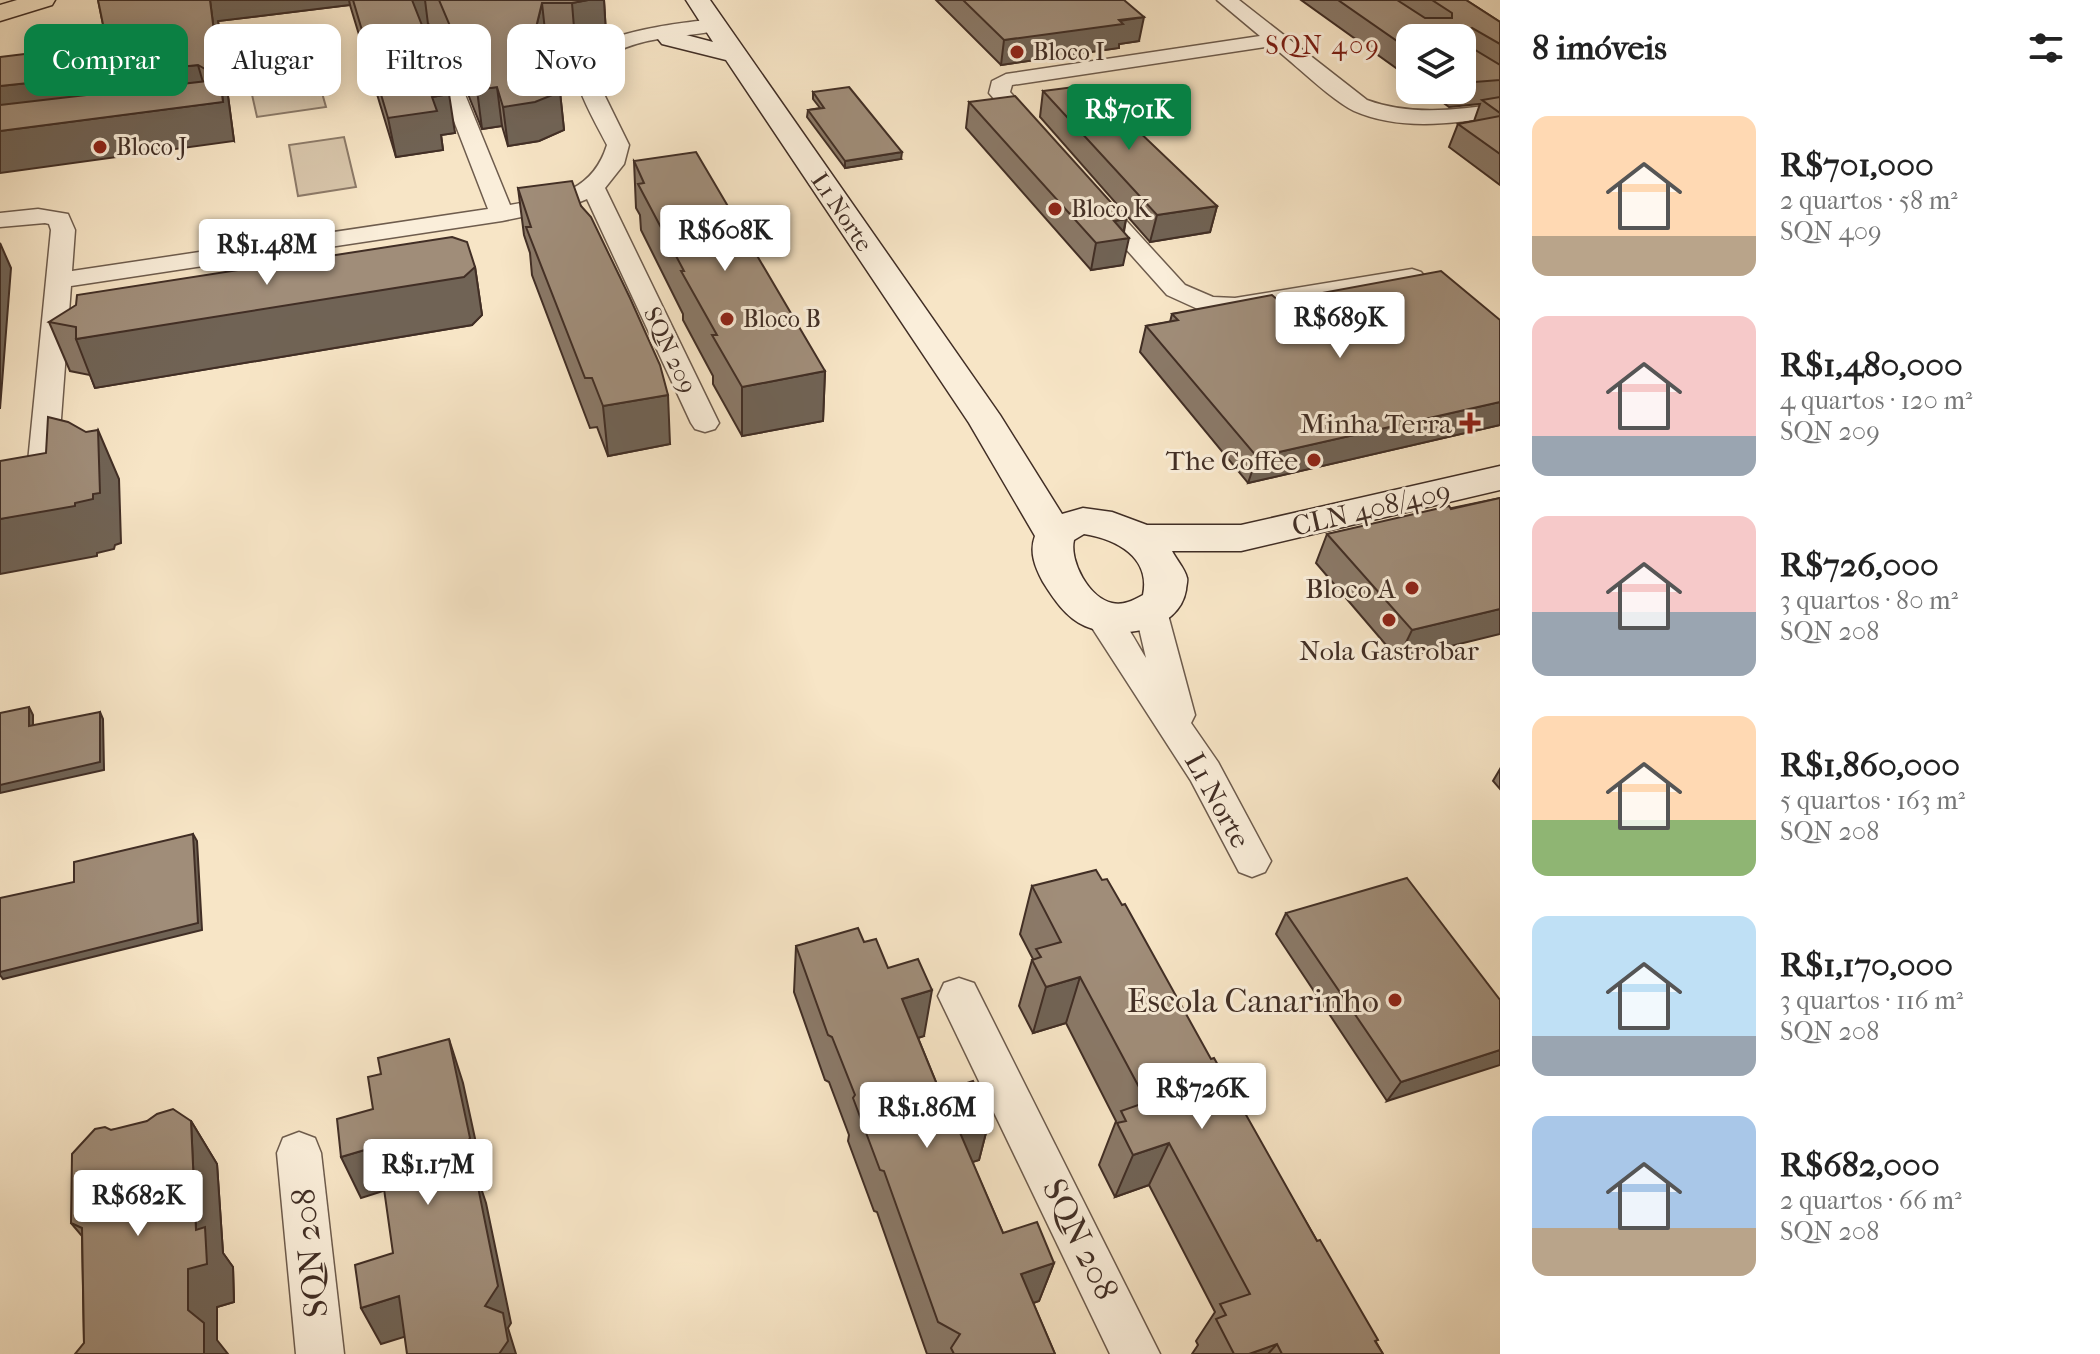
<!DOCTYPE html>
<html lang="pt">
<meta charset="utf-8">
<style>
body{margin:0;font-family:"IM FELL French Canon",serif;background:#f2f2f2;color:#222;height:100vh;display:flex;flex-direction:column;font-size:30px;white-space:nowrap}
*{box-sizing:border-box;margin:0}
p{font-size:26px;color:#767676}
.icon{flex:none;width:44px;height:44px;fill:none;stroke:currentColor;stroke-width:2;stroke-linecap:round;stroke-linejoin:round}
.map{position:relative;flex:1;overflow:hidden}
.sheet{display:flex;flex-direction:column;background:#fff;width:600px}
.sheet>*{flex:none}
.banner{position:absolute;left:24px;top:24px;width:760px;height:72px;display:flex;gap:16px}
.buttons{position:absolute;left:1396px;top:24px;display:grid;gap:16px}
.buttons a{display:grid;place-items:center;width:80px;height:80px;border-radius:16px;background:#fff;box-shadow:0 4px 20px #0003;font-size:40px}
.price{position:absolute;translate:-50% -68px;padding:0 18px;border-radius:8px;background:#fff;color:#222;font-size:26px;line-height:52px;filter:drop-shadow(0 2px 4px #0008)}
.price::after{content:'';position:absolute;left:50%;top:48px;width:24px;height:18px;margin-left:-12px;background:inherit;clip-path:polygon(0 0,100% 0,50% 100%)}
.price.selected{background:#0b8043;color:#fff}
ul{padding:0;list-style:none}
li{display:flex;align-items:center;gap:24px;height:200px;padding:0 32px}
li span{display:grid;place-items:center;flex:none;width:224px;height:160px;border-radius:16px;color:#555}
li>.icon{margin-inline-start:auto}
span .icon{width:96px;height:96px;fill:#fffc;stroke-width:1}
li b{font-size:34px}
h2{display:flex;justify-content:space-between;align-items:center;height:96px;padding:0 32px;font-size:34px}
.tag{padding:0 28px;border-radius:16px;background:#fff;box-shadow:0 4px 20px #0003;font-size:28px;line-height:72px}
.tag.selected{background:#0b8043;color:#fff}
main{display:flex;flex:1;min-height:0}
.map>svg:first-child{display:block}
.green{fill:#d8c6ab;stroke:#8c7a68;stroke-width:2}
.lines{fill:none;stroke-linecap:round;stroke-linejoin:round}
.street-casing{stroke:#6e5c4d;stroke-width:3}
.secondary-casing{stroke:#412e25;stroke-width:3}
.primary-casing{stroke:#412e25;stroke-width:3}
.street{fill:#faeeda;fill-rule:evenodd}
.secondary{fill:#faeeda;fill-rule:evenodd}
.primary{fill:#f7e5c6;fill-rule:evenodd}
.wall{fill:#8a7968;stroke:#412e25;stroke-width:2}
.shaded-wall{fill:#706355;stroke:#412e25;stroke-width:2}
.building{fill:#a08d79;stroke:#412e25;stroke-width:2}
.poi-dot{fill:#8f2418;stroke:#faeeda;stroke-width:3}
.labels{text-anchor:middle;stroke-width:6;stroke-linejoin:round;paint-order:stroke}
.far-poi-label{font-size:24px;fill:#412e25;stroke:#faeeda;text-anchor:start}
.far-street-label{font-size:24px;fill:#412e25;stroke:#faeeda}
.far-neighbourhood-label{font-size:26px;letter-spacing:2px;fill:#7a1f14;stroke:#faeeda}
.poi-label{font-size:28px;fill:#412e25;stroke:#faeeda;text-anchor:end}
.street-label{font-size:28px;fill:#412e25;stroke:#faeeda}
.near-poi-label{font-size:34px;fill:#412e25;stroke:#faeeda;text-anchor:end}
.near-street-label{font-size:34px;fill:#412e25;stroke:#faeeda}
</style>
<main>
<div class="map">
<svg width="1500" height="1354" viewBox="0 0 1500 1354">
<rect width="100%" height="100%" fill="#f7e5c6"/>
<filter id="stains"><feTurbulence type="fractalNoise" baseFrequency=".0025" numOctaves="4"/><feColorMatrix values="0 0 0 0 .2 0 0 0 0 .09 0 0 0 0 .02 0 0 0 .5 -.17"/></filter>
<radialGradient id="worn" r=".72"><stop offset=".6" stop-color="#630" stop-opacity="0"/><stop offset="1" stop-color="#630" stop-opacity=".3"/></radialGradient>
<g class="green">
<path d="M312,58L326,107L257,117L246,68Z"/>
<path d="M344,137L356,187L298,196L289,145Z"/>
</g>
<g class="lines">
<g class="street-casing">
<g id="street">
<path d="M1217,0H1239L1367,100C1410,116 1455,110 1500,104V116C1453,124 1399,131 1354,111C1330,99 1295,64 1272,46L1012,85L1010,92L1044,130L1033,137L1025,135L989,93L992,81L1006,74L1260,36Z"/>
<path d="M716,19L723,21L726,25L723,29C680,40 632,33 596,66V78L629,145L624,164L605,188L719,423L715,429L705,432L695,429L691,423L587,199L565,208L502,221L71,286L57,472L35,499L0,514V493L14,486L27,472L51,230L49,224L45,223L0,227V213L38,209L68,214L75,230L72,271L488,209L420,33L430,27L440,33L510,205C554,197 592,193 607,145C599,129 570,80 576,64C587,32 687,22 716,19Z"/>
<path d="M1092,190L1100,192L1185,285L1213,297L1235,298L1412,269L1421,272L1425,277L1421,282L1412,285L1235,314L1200,310L1167,295L1084,202L1080,197L1084,192Z"/>
<path d="M1151,600L1163,603L1167,611L1195,715L1191,723L1218,762L1271,861L1265,872L1252,877L1239,872L1191,781L1085,617L1089,609C1119,600 1132,637 1146,658L1135,611L1139,603Z"/>
<path d="M959,978L974,983L1160,1354H1110L938,996L944,983Z"/>
<path d="M299,1132L315,1138L321,1153L344,1354H296L277,1153L283,1138Z"/>
</g>
</g>
<g class="secondary-casing">
<path id="secondary" d="M686,0H710L1000,415L1062,514L1083,508L1112,512L1147,525H1241L1500,466V490L1241,551H1172C1176,559 1185,569 1187,578C1188,580 1186,587 1186,590C1179,632 1118,640 1085,626C1066,618 1053,598 1043,582C1035,567 1029,552 1035,536L969,423L726,60L662,44L658,39L662,34L671,31L713,42ZM1084,534C1116,539 1151,557 1143,595C1134,600 1123,606 1112,603C1089,598 1069,561 1074,540Z"/>
</g>
<g class="primary-casing">
<path id="primary" d="M17,0H55L52,5L0,21V5Z"/>
</g>
<use href="#street" class="street"/>
<use href="#secondary" class="secondary"/>
<use href="#primary" class="primary"/>
</g>
<g class="wall">
<path d="M98,0H604L606,34L575,40H546L543,54L560,92L564,130L539,141L508,146L502,126L482,129L443,32L428,24L423,29L455,133L441,135L443,150L396,157L350,5L218,21L234,141L107,44Z"/>
<path d="M936,0H1124L1139,41L1119,44V48L1001,65Z"/>
<path d="M1301,0H1466L1500,22V185L1449,147L1458,124L1474,121L1480,104L1449,107L1426,90H1462V38H1410V78Z"/>
<path d="M1043,91L1217,206L1210,232L1150,242L1040,117Z"/>
<path d="M813,92L901,159L845,168L807,117L808,110L820,108L813,99Z"/>
<path d="M969,102L1126,219L1124,232L1123,265L1091,270L966,128Z"/>
<path d="M634,161L825,371L823,421L742,436L713,384V376L683,320V314L641,230L640,215L636,208Z"/>
<path d="M518,188L581,206L670,444L608,456L597,427L590,428L532,275L530,253L524,235Z"/>
<path d="M475,267L482,315L472,325L95,388L90,375L70,371L49,322Z"/>
<path d="M1279,301L1500,320V425L1248,483L1140,352L1146,326L1170,322L1172,314Z"/>
<path d="M1500,498L1398,659L1316,563L1327,534Z"/>
<path d="M1500,769V789L1493,781Z"/>
<path d="M1032,886L1211,1059L1383,1354H1192L1198,1345L1196,1341L1215,1312L1149,1185L1115,1197L1099,1165L1116,1121L1066,1023L1033,1033L1019,1006L1032,960L1033,959L1020,934Z"/>
<path d="M1286,913L1500,1000L1387,1101L1276,934Z"/>
<path d="M864,942L888,968L924,1036L918,1038L940,1092L990,1117L979,1160L972,1162L1003,1233L1054,1263L1039,1301L1033,1303L1055,1354H927L877,1212L874,1211L848,1141L849,1135L829,1082L825,1080L794,992L796,946Z"/>
<path d="M191,1121L217,1164L223,1253L233,1267L234,1302L217,1307V1340L84,1343L82,1236L71,1223L111,1130Z"/>
</g>
<g class="shaded-wall">
<path d="M210,0H349L350,5L218,21L234,141L0,173V131L223,102Z"/>
<path d="M411,0H425L428,24L417,34Z"/>
<path d="M588,0H604L606,34L575,40L572,3Z"/>
<path d="M542,3L546,40L537,82L532,44Z"/>
<path d="M1144,17L1139,41L1119,44V48L1001,65L1004,40Z"/>
<path d="M198,65L209,103L0,127V86Z"/>
<path d="M497,87L502,126L482,129L477,90Z"/>
<path d="M560,92L564,130L539,141L508,146L503,107Z"/>
<path d="M449,94L455,133L441,135L443,150L396,157L388,118L432,97Z"/>
<path d="M902,152L901,159L845,168V161Z"/>
<path d="M1217,206L1210,232L1150,242L1157,215Z"/>
<path d="M1126,219L1122,239L1129,238L1123,265L1091,270L1096,243L1114,221Z"/>
<path d="M0,243L11,268L0,409Z"/>
<path d="M475,267L482,315L472,325L95,388L76,339Z"/>
<path d="M825,371L823,421L742,436V387Z"/>
<path d="M668,395L670,444L608,456L603,406Z"/>
<path d="M1500,402V425L1248,483L1257,457Z"/>
<path d="M98,430L119,479L121,543L115,545L114,549L97,553V556L0,574V519L75,503Z"/>
<path d="M1500,609V634L1398,659L1412,630Z"/>
<path d="M29,707L33,715V734L29,726Z"/>
<path d="M100,712L103,719L104,770L0,793V785Z"/>
<path d="M193,834L197,841L202,930L3,979L0,975V972Z"/>
<path d="M1080,977L1066,1023L1033,1033L1046,987Z"/>
<path d="M932,990L924,1036L895,1045L902,999Z"/>
<path d="M449,1039L463,1083L484,1180L480,1185L486,1203L511,1323L508,1328L516,1354H499L485,1306L460,1153Z"/>
<path d="M1500,1050V1065L1387,1101L1401,1082Z"/>
<path d="M990,1117L979,1160L948,1170L958,1128Z"/>
<path d="M191,1121L217,1164L223,1253L233,1267L234,1302L217,1307V1340L228,1354H204L188,1310V1269L196,1230Z"/>
<path d="M1169,1143L1149,1185L1115,1197L1133,1155Z"/>
<path d="M378,1146L396,1187L361,1198L341,1157Z"/>
<path d="M1054,1263L1039,1301L1007,1312L1021,1274Z"/>
<path d="M399,1296L417,1333L381,1344L361,1308Z"/>
<path d="M1277,1344L1268,1354H1249Z"/>
</g>
<g class="building">
<path d="M98,0H210L223,102L0,131V105L207,81L212,73L198,65L0,86V57L107,44Z"/>
<path d="M353,0H412L449,94L432,97L437,111L388,118Z"/>
<path d="M439,0H588L572,3H542L532,44L545,55L560,92L535,102L503,107L497,87L477,90Z"/>
<path d="M963,0H1124L1144,17L1119,20L1123,24L1004,40Z"/>
<path d="M1338,0H1397L1425,18H1452V13L1432,0H1466L1500,22V44L1472,28L1467,31V45L1500,65V80L1462,83V38H1410V50Z"/>
<path d="M1090,85L1217,206L1157,215L1043,91Z"/>
<path d="M849,87L902,152L845,161L808,110L824,108L813,92Z"/>
<path d="M1015,96L1126,219L1114,221L1129,238L1096,243L969,102Z"/>
<path d="M1500,97V113L1482,100Z"/>
<path d="M1500,116V154L1458,124Z"/>
<path d="M696,152L825,371L742,387L712,335H717L681,271H684L638,184L644,183L634,161Z"/>
<path d="M572,181L581,206L591,217L630,298L660,365L668,395L603,406L592,378H585L526,227H531L518,188Z"/>
<path d="M452,237L467,242L475,267L464,277L76,339V327L49,322L76,305L77,295Z"/>
<path d="M1441,271L1500,320V402L1257,457L1146,326L1178,320L1172,314L1272,295L1279,301Z"/>
<path d="M48,417L68,422L86,432L98,430L100,493L93,494V499L75,503V506L0,519V461L46,453Z"/>
<path d="M1500,498V609L1412,630L1327,534L1449,506L1451,509Z"/>
<path d="M29,707V726L100,712V762L0,785V713Z"/>
<path d="M193,834L198,923L0,972V898L74,882V862Z"/>
<path d="M1096,870L1102,880L1107,879L1122,905L1125,904L1211,1059L1214,1058L1317,1241L1320,1240L1378,1340L1375,1341L1383,1354H1282L1277,1344L1249,1354H1234L1216,1319L1226,1315L1220,1304L1250,1294L1169,1143L1133,1155L1117,1123L1126,1121L1121,1111L1147,1102L1080,977L1046,987L1032,960L1041,957L1036,949L1061,942L1032,886Z"/>
<path d="M1407,878L1500,1000V1050L1401,1082L1286,913Z"/>
<path d="M858,928L864,942L876,939L888,968L918,959L932,990L902,999L940,1092L973,1081L990,1117L958,1128L1003,1233L1037,1222L1054,1263L1021,1274L1055,1354H954L951,1348L960,1334L938,1322L884,1171L880,1170L853,1098L855,1095L832,1037L828,1035L796,946Z"/>
<path d="M449,1039L470,1138L460,1153L473,1162L498,1286L485,1306L503,1313L508,1341L499,1354H407L399,1296L361,1308L355,1265L393,1253L378,1146L341,1157L337,1119L373,1109L368,1077L381,1074L378,1058Z"/>
<path d="M173,1109L191,1121L196,1230L205,1227L207,1264L188,1269V1310L204,1323V1354H75L84,1343L82,1228L71,1223L72,1154L95,1129L105,1127L111,1130L147,1121L157,1114Z"/>
</g>
<g class="poi-dot">
<circle cx="1017" cy="52" r="8"/>
<circle cx="100" cy="147" r="8"/>
<circle cx="1055" cy="209" r="8"/>
<circle cx="727" cy="319" r="8"/>
<path d="M1466 411h8v8h8v8h-8v8h-8v-8h-8v-8h8z"/>
<circle cx="1314" cy="460" r="8"/>
<circle cx="1412" cy="588" r="8"/>
<circle cx="1389" cy="620" r="8"/>
<circle cx="1395" cy="1000" r="8"/>
</g>
<g class="labels">
<g class="far-poi-label">
<text x="1033" y="60">Bloco I</text>
<text x="116" y="155">Bloco J</text>
<text x="1071" y="217">Bloco K</text>
<text x="743" y="327">Bloco B</text>
</g>
<g class="far-street-label">
<text transform="translate(842 212) rotate(56)" y="8">L1 Norte</text>
<text transform="translate(670 350) rotate(65)" y="8">SQN 209</text>
</g>
<g class="far-neighbourhood-label">
<text x="1323" y="54">SQN 409</text>
</g>
<g class="poi-label">
<text x="1452" y="433">Minha Terra</text>
<text x="1298" y="470">The Coffee</text>
<text x="1396" y="598">Bloco A</text>
<text x="1389" y="660" text-anchor="middle">Nola Gastrobar</text>
</g>
<g class="street-label">
<text transform="translate(1371 508) rotate(-13)" y="10">CLN 408/409</text>
<text transform="translate(1218 800) rotate(61)" y="10">L1 Norte</text>
</g>
<g class="near-poi-label">
<text x="1379" y="1012">Escola Canarinho</text>
</g>
<g class="near-street-label">
<text transform="translate(1081 1239) rotate(64)" y="12">SQN 208</text>
<text transform="translate(309 1253) rotate(-96)" y="12">SQN 208</text>
</g>
</g>
<rect width="100%" height="100%" filter="url(#stains)"/>
<rect width="100%" height="100%" fill="url(#worn)"/>
</svg>
<div class="buttons">
<a><svg class="icon" aria-label="layers" viewBox="0 0 24 24"><path d="M12 4l9 5-9 5-9-5zM3 14l9 5 9-5"/></svg></a>
</div>
<b class="price selected" style="left:1129px;top:152px">R$701K</b>
<b class="price" style="left:725px;top:273px">R$608K</b>
<b class="price" style="left:267px;top:287px">R$1.48M</b>
<b class="price" style="left:1340px;top:360px">R$689K</b>
<b class="price" style="left:1202px;top:1131px">R$726K</b>
<b class="price" style="left:927px;top:1150px">R$1.86M</b>
<b class="price" style="left:428px;top:1207px">R$1.17M</b>
<b class="price" style="left:138px;top:1238px">R$682K</b>
<div class="banner">
<a class="tag selected">Comprar</a>
<a class="tag">Alugar</a>
<a class="tag">Filtros</a>
<a class="tag">Novo</a>
</div>
</div>
<section class="sheet">
<h2>8 imóveis<svg class="icon" aria-label="filters" viewBox="0 0 24 24"><path d="M4 7h16M4 17h16"/><circle cx="9" cy="7" r="2"/><circle cx="15" cy="17" r="2"/></svg></h2>
<ul>
<li><span style="background:linear-gradient(#ffd9b3 75%,#b9a48a 0)"><svg class="icon" aria-label="home" viewBox="0 0 24 24"><path d="M3 11l9-7 9 7M6 9v11h12V9"/></svg></span><div><b>R$701,000</b><p>2 quartos · 58 m²</p><p>SQN 409</p></div></li>
<li><span style="background:linear-gradient(#f6c9c9 75%,#9aa5b1 0)"><svg class="icon" aria-label="home" viewBox="0 0 24 24"><path d="M3 11l9-7 9 7M6 9v11h12V9"/></svg></span><div><b>R$1,480,000</b><p>4 quartos · 120 m²</p><p>SQN 209</p></div></li>
<li><span style="background:linear-gradient(#f6c9c9 60%,#9aa5b1 0)"><svg class="icon" aria-label="home" viewBox="0 0 24 24"><path d="M3 11l9-7 9 7M6 9v11h12V9"/></svg></span><div><b>R$726,000</b><p>3 quartos · 80 m²</p><p>SQN 208</p></div></li>
<li><span style="background:linear-gradient(#ffd9b3 65%,#8fb573 0)"><svg class="icon" aria-label="home" viewBox="0 0 24 24"><path d="M3 11l9-7 9 7M6 9v11h12V9"/></svg></span><div><b>R$1,860,000</b><p>5 quartos · 163 m²</p><p>SQN 208</p></div></li>
<li><span style="background:linear-gradient(#bfe0f5 75%,#9aa5b1 0)"><svg class="icon" aria-label="home" viewBox="0 0 24 24"><path d="M3 11l9-7 9 7M6 9v11h12V9"/></svg></span><div><b>R$1,170,000</b><p>3 quartos · 116 m²</p><p>SQN 208</p></div></li>
<li><span style="background:linear-gradient(#a9c7e8 70%,#b9a48a 0)"><svg class="icon" aria-label="home" viewBox="0 0 24 24"><path d="M3 11l9-7 9 7M6 9v11h12V9"/></svg></span><div><b>R$682,000</b><p>2 quartos · 66 m²</p><p>SQN 208</p></div></li>
</ul>
</section>
</main>
